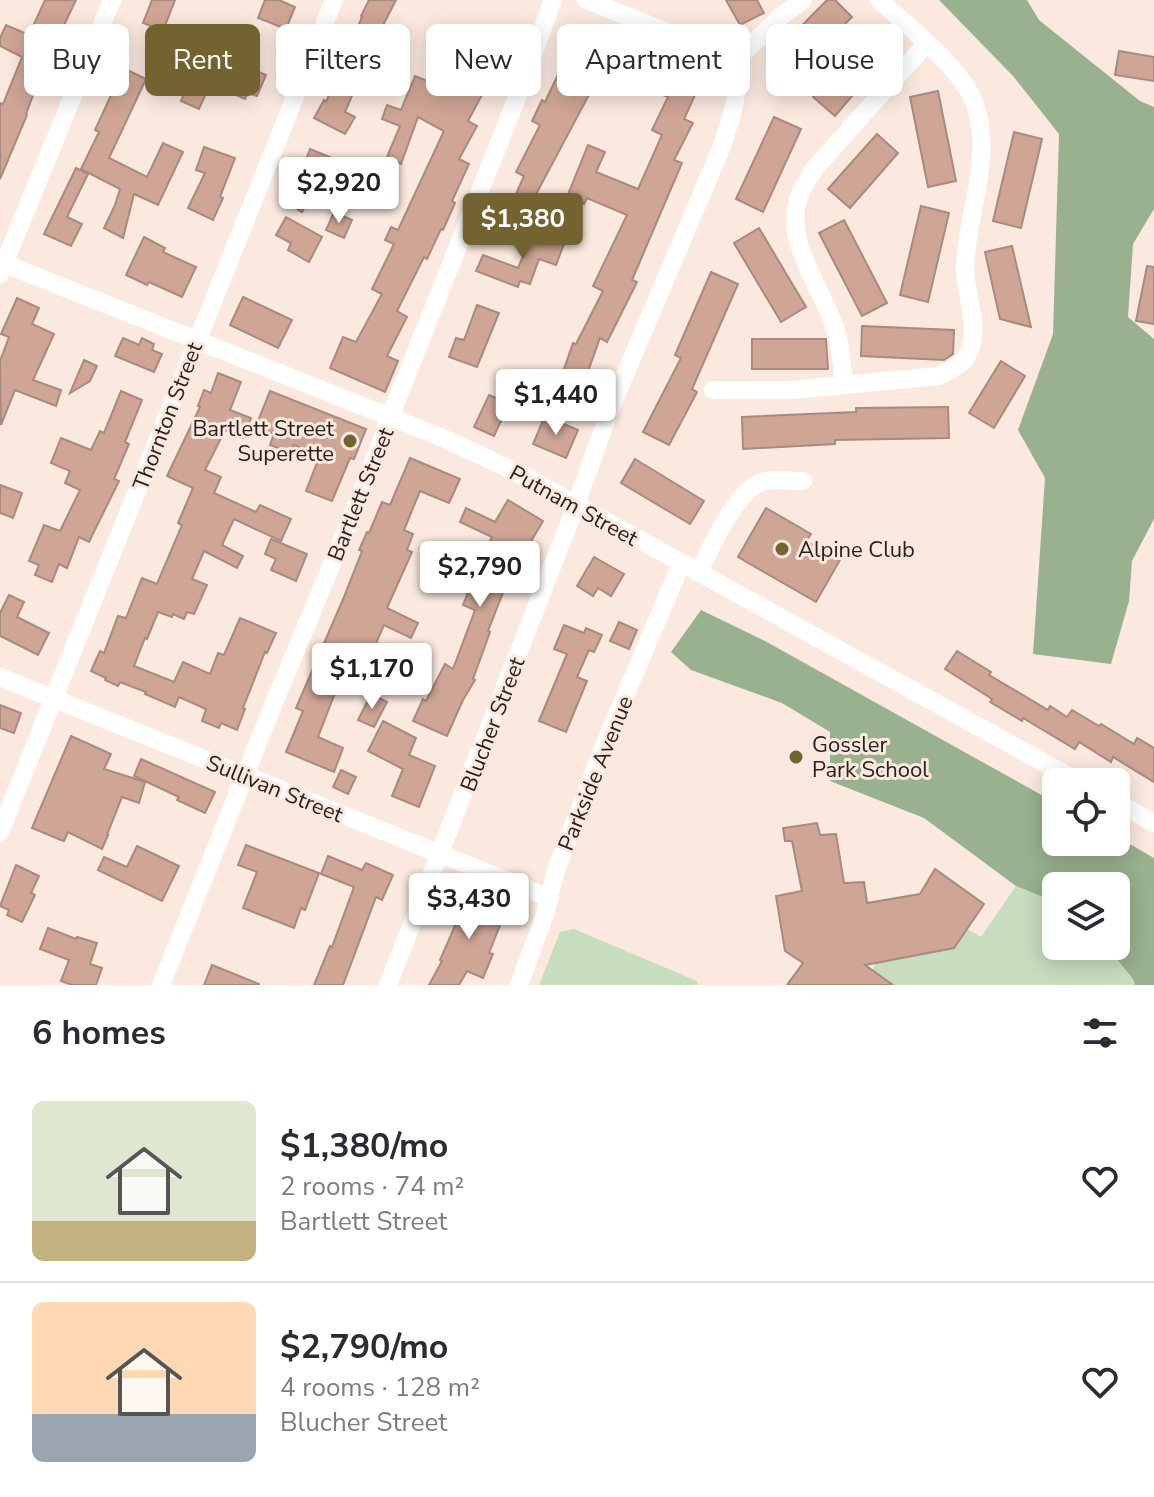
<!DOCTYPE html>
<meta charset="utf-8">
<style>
body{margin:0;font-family:"Nunito Sans",sans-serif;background:#f7f7f7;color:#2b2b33;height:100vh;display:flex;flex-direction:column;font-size:30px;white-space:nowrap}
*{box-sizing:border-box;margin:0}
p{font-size:26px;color:#7c7c81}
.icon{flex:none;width:44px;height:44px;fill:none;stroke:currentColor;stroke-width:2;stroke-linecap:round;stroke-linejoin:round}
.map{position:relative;height:985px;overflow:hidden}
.sheet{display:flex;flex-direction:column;background:#fff;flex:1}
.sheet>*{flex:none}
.top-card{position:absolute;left:24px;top:24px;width:1106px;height:72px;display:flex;gap:16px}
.tools{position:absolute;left:1042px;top:768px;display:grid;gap:16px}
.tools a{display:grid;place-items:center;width:88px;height:88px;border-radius:12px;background:#fff;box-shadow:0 4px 20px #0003;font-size:40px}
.price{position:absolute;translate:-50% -68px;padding:0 18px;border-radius:8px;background:#fff;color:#222;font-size:26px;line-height:52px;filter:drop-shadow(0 2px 4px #0008)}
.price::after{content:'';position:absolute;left:50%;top:48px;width:24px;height:18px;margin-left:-12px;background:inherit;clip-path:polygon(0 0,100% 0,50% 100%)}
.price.current{background:#726331;color:#fff}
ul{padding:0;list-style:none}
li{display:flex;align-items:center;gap:24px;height:200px;padding:0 32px}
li+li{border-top:2px solid #e1e1e2}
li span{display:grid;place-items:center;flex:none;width:224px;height:160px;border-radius:12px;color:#555}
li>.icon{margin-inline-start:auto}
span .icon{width:96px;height:96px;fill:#fffc;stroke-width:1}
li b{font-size:34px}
h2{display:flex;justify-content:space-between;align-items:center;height:96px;padding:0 32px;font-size:34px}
.tag{padding:0 28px;border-radius:12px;background:#fff;box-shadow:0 4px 20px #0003;font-size:28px;line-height:72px}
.tag.current{background:#726331;color:#fff}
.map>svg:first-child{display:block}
.green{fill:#c7ddbe}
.forest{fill:#99b18f}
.building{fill:#cfa595;stroke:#a88a7e;stroke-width:2}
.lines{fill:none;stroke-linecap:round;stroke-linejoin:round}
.street{stroke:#fff;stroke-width:18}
.poi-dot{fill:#726331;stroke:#fbe9df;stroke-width:3}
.labels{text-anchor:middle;stroke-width:6;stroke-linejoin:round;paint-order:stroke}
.street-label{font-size:22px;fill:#291e18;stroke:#fbe9df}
.poi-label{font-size:22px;fill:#291e18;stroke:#fbe9df;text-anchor:start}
</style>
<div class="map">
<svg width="1154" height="985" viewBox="0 0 1154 985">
<rect width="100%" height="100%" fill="#fbe9df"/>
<g class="green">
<path d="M1016,886L1056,902V946H1106L1133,979L1135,985H893L872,970L876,963L954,948L967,929L981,937Z"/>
<path d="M574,929L697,981L698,985H539L560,932Z"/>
</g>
<g class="forest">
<path d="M939,0H1027L1039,20L1140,101L1154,107V209L1133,244L1128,317L1154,339V519L1132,561L1129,601L1111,664L1033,654L1045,478L1018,430L1053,334L1059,134L1013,76Z"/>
<path d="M701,610L765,641L1056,803V842H1116V836L1154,858V985H1135L1133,979L1106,946H1116V886H1056V902L1016,886L924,818L830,781V732L782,703L691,670L671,652Z"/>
</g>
<g class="building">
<path d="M45,0H76L44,67L26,114L27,115L0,179V103L3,104L22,57L0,46V38L6,25L29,35Z"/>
<path d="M152,0H175L163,31L143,23Z"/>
<path d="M265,0H279L295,7L286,29L258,18Z"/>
<path d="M369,0H396L378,35L345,112L355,117L345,134L314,118L324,100L326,102L362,17L361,16Z"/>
<path d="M726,0H757L764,13L740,25Z"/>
<path d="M827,0H835L852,17L789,81L768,60Z"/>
<path d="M871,30L893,48L835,116L813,97Z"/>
<path d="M584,32L626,51L616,72L609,69L598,92L592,89L534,198L549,205L539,226L508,212L524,176L516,172L540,125L532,121L542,100L545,102L563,64L568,66Z"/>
<path d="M468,36L512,54L502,80L492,76L468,121L477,126L459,159L469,164L452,201L455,203L443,230L441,229L427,259L424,257L397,311L407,317L387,356L398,361L385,392L330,368L343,337L356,342L382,294L372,289L394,244L385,240L391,227L398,230L444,131L418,117L401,164L387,157L400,126L382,119L387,105L401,110L415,76L453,91L467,66L457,62Z"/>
<path d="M165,50L189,61L181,80L157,69Z"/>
<path d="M1119,51L1154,57V81L1115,75Z"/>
<path d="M236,62L266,75L257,96L248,93L245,99L215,86L222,71L230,74Z"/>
<path d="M119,66L146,79L109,158L147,177L163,143L183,152L158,205L134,194L123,238L104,228L115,205L120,189L81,169L99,132L95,130L112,93L107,91Z"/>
<path d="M669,67L701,82L684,119L693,123L674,160L682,163L632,280L637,282L607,342L600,338L586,377L564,369L573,343L576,344L603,291L593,286L627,215L587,198L584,204L567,197L588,145L605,152L596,172L638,189L662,135L652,130L668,97L657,92Z"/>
<path d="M189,81L208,89L199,109L181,101Z"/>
<path d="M938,91L956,181L928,187L910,97Z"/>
<path d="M774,117L801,129L763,212L736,199Z"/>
<path d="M1014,132L1042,139L1021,228L993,221Z"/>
<path d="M877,134L898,153L850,208L828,189Z"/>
<path d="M204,147L235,158L220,197L223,198L213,220L188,208L205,173L196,170Z"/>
<path d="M310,149L332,158L302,212L282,200L293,179L298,181Z"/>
<path d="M76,168L88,174L67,217L82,224L71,246L44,234Z"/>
<path d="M921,206L949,213L928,302L900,295Z"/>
<path d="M334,212L352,220L344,238L326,230Z"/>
<path d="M286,217L322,237L309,262L288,250L291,243L276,235Z"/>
<path d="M844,220L887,303L862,316L819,233Z"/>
<path d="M759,228L806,307L781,322L734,243Z"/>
<path d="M533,232L564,244L556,265L539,259L530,284L520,281L518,287L476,271L483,255L518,268Z"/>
<path d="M144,237L165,248L163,252L196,267L182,297L149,282L147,285L126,275Z"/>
<path d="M1012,246L1031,327L1000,319L985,252Z"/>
<path d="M1147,266L1154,267V324L1136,321Z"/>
<path d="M711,272L738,284L692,389L697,392L669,445L643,432L681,358L675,355Z"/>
<path d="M243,297L292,320L278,348L230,325Z"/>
<path d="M17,298L39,308L32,324L54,334L33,380L61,390L56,406L15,390L1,425L0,361L9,337L1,334Z"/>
<path d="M477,305L499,313L477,367L449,357L456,338L464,340Z"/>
<path d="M862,326L954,330L953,354L944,360L861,356Z"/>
<path d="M123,338L139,345L142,338L154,344L152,350L162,354L154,372L115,356Z"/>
<path d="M752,339H826L828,369H752Z"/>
<path d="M84,360L97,366L90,381L70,393Z"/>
<path d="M1001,361L1025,376L994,428L969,413Z"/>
<path d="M218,373L241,382L230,410L251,418L243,438L225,430L205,470L221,477L214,493L256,512L260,505L291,519L281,541L234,519L222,545L243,556L237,568L204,551L192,579L207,585L194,614L187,612L184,619L173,614L172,617L158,612L147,639L145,638L134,666L174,682L183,662L210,674L218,653L224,655L240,618L276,633L267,653L265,652L243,708L245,709L237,730L221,723L219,728L202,721L206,709L179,697L175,707L145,694L146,692L120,682L118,686L105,680L106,678L91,671L100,651L104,653L118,616L126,618L142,578L157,584L182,525L178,523L193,488L167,476L200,407L198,406L204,390L211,393Z"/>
<path d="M121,391L142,400L125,442L129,444L114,479L119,481L89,542L79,537L67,568L59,564L52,582L35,575L39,565L29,561L44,525L60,531L80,490L65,483L70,471L51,463L61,438L91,450L100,431L104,433Z"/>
<path d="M270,391L366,429L354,459L350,458L332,501L306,491L320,455L294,445L291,453L270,445L274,434L256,426Z"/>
<path d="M489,395L509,404L494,436L474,427Z"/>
<path d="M948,407L949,438L835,440V444L743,449L742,417L856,412V408Z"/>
<path d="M545,416L578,430L566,458L533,444Z"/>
<path d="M410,458L460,479L449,503L420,491L404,530L413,534L407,550L412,552L387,608L418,623L411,638L384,625L373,650L362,645L345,682L340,680L318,737L343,748L334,772L286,752L303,711L296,708L344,597L362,551L359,550L367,532L369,533L382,502L390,505Z"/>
<path d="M635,459L704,501L690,524L621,483Z"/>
<path d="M0,485L22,493L13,518L0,513Z"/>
<path d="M508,500L543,521L520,560L522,561L512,582L508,580L488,631L490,632L473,679L475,680L463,700L447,736L413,721L423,699L426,701L445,664L453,669L475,610L463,605L479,565L478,564L492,537L460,522L466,508L495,522Z"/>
<path d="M766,508L811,534L806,541L840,560L816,602L738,557Z"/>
<path d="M271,539L307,554L296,581L271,570L276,559L265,554Z"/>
<path d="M594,557L624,574L611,596L598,588L593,596L577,586Z"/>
<path d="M9,595L24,602L17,617L49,633L38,655L0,636V613Z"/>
<path d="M619,622L637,630L629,649L610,641Z"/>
<path d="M564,625L584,633L586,628L602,635L594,652L589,650L577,677L587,681L566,732L539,721L567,654L554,649Z"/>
<path d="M957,651L991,672L989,675L1048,710L1050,706L1067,717L1072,710L1099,726L1101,724L1134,744L1137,738L1154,748V782L1113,757L1111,762L1079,742L1075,749L1023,718L1022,721L990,702L992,699L945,669Z"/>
<path d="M371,694L387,702L374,727L358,720Z"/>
<path d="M0,705L21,713L14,733L0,728Z"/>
<path d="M383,721L416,738L409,755L435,766L419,807L392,796L403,769L368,751Z"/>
<path d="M71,736L111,754L104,769L145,782L139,803L122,797L107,835H108L102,849L68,832L64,841L61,840L32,828Z"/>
<path d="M141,759L215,792L205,813L177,800L179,797L134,776Z"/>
<path d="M341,770L356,777L348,794L333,787Z"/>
<path d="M817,823L820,835L836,834L844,883L864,882L867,903L920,894L935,869L984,904L954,948L865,965L893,985H787L803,963L785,951L776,896L802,891L792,841H785L783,828Z"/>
<path d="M246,845L319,873L305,910L301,908L294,928L243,908L257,872L238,865Z"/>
<path d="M137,846L179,866L162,901L98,870L104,857L127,867Z"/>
<path d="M328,856L362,870L366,863L393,875L382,900L376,897L343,985H314L330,946L332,947L354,887L321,874Z"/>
<path d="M16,865L39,876L31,893L35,895L22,922L7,915L9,910L0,906Z"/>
<path d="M460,892L506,910L489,953L493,954L483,978L467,971L459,985H429L442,961L440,960L458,919L451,916Z"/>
<path d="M48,928L76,939L77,937L97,943L90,964L102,968L96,985H72L61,981L69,960L40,949Z"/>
<path d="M212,965L259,984V985H204Z"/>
</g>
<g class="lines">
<g class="street">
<path d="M586,0L710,49L739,57"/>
<path d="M739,57L779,18L803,0"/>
<path d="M0,262L448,440L524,476L1079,782"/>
<path d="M0,274L112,0"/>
<path d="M844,384C842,365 841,346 835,328C823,290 790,251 796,209C798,195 806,182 814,169L926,44"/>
<path d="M713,390H792L938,376C951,370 965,364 970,350C979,325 966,296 965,271C965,216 995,157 974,102C959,65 908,27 879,0"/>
<path d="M698,573C711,549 737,485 766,481C778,479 791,481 803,481"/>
<path d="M0,677L550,898"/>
<path d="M1116,802L1154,823"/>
<path d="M0,832C112,555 221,277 334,0"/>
<path d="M161,985L274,703L364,487L396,402L519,93L553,0"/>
<path d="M388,985L570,521L610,410L722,146C733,113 739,93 739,57"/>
<path d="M519,985L545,914L556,870L608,736L681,564"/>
</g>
</g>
<g class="poi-dot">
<circle cx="350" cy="441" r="8"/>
<circle cx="782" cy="549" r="8"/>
<circle cx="796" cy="757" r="8"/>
</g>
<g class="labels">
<g class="street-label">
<text transform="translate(167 416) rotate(-69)" y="8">Thornton Street</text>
<text transform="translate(360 494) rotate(-68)" y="8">Bartlett Street</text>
<text transform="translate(574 505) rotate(29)" y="8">Putnam Street</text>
<text transform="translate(492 724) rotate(-69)" y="8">Blucher Street</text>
<text transform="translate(595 773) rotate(-68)" y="8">Parkside Avenue</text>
<text transform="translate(275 788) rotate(22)" y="8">Sullivan Street</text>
</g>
<g class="poi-label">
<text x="334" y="436" text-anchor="end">Bartlett Street<tspan x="334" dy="25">Superette</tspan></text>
<text x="798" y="557">Alpine Club</text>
<text x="812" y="752">Gossler<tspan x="812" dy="25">Park School</tspan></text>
</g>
</g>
</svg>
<div class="tools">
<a><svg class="icon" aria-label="locate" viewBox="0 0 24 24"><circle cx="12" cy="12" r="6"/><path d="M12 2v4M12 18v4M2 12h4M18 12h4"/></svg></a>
<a><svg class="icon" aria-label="layers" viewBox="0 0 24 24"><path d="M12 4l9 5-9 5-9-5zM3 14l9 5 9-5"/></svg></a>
</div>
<b class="price" style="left:339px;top:225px">$2,920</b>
<b class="price current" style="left:523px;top:261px">$1,380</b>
<b class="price" style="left:556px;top:437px">$1,440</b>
<b class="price" style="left:480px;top:609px">$2,790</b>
<b class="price" style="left:372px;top:711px">$1,170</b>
<b class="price" style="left:469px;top:941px">$3,430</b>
<div class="top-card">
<a class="tag">Buy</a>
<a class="tag current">Rent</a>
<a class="tag">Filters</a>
<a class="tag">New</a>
<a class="tag">Apartment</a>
<a class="tag">House</a>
</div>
</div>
<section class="sheet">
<h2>6 homes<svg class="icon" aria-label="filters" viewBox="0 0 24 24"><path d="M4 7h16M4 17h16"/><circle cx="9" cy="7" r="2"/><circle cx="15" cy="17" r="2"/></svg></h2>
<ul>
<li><span style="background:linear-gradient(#dfe7d0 75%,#c2b280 0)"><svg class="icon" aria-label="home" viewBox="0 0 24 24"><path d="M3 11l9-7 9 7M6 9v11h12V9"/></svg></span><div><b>$1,380/mo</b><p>2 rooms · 74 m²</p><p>Bartlett Street</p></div><svg class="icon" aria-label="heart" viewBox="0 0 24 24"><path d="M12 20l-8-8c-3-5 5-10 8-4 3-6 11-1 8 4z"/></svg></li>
<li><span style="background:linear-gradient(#ffd9b3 70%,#9aa5b1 0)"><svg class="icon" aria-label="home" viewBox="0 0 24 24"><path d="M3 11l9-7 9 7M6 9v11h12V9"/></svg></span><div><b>$2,790/mo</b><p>4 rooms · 128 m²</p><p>Blucher Street</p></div><svg class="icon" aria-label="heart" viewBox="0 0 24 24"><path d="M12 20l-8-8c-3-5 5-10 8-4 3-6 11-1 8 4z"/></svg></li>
</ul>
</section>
